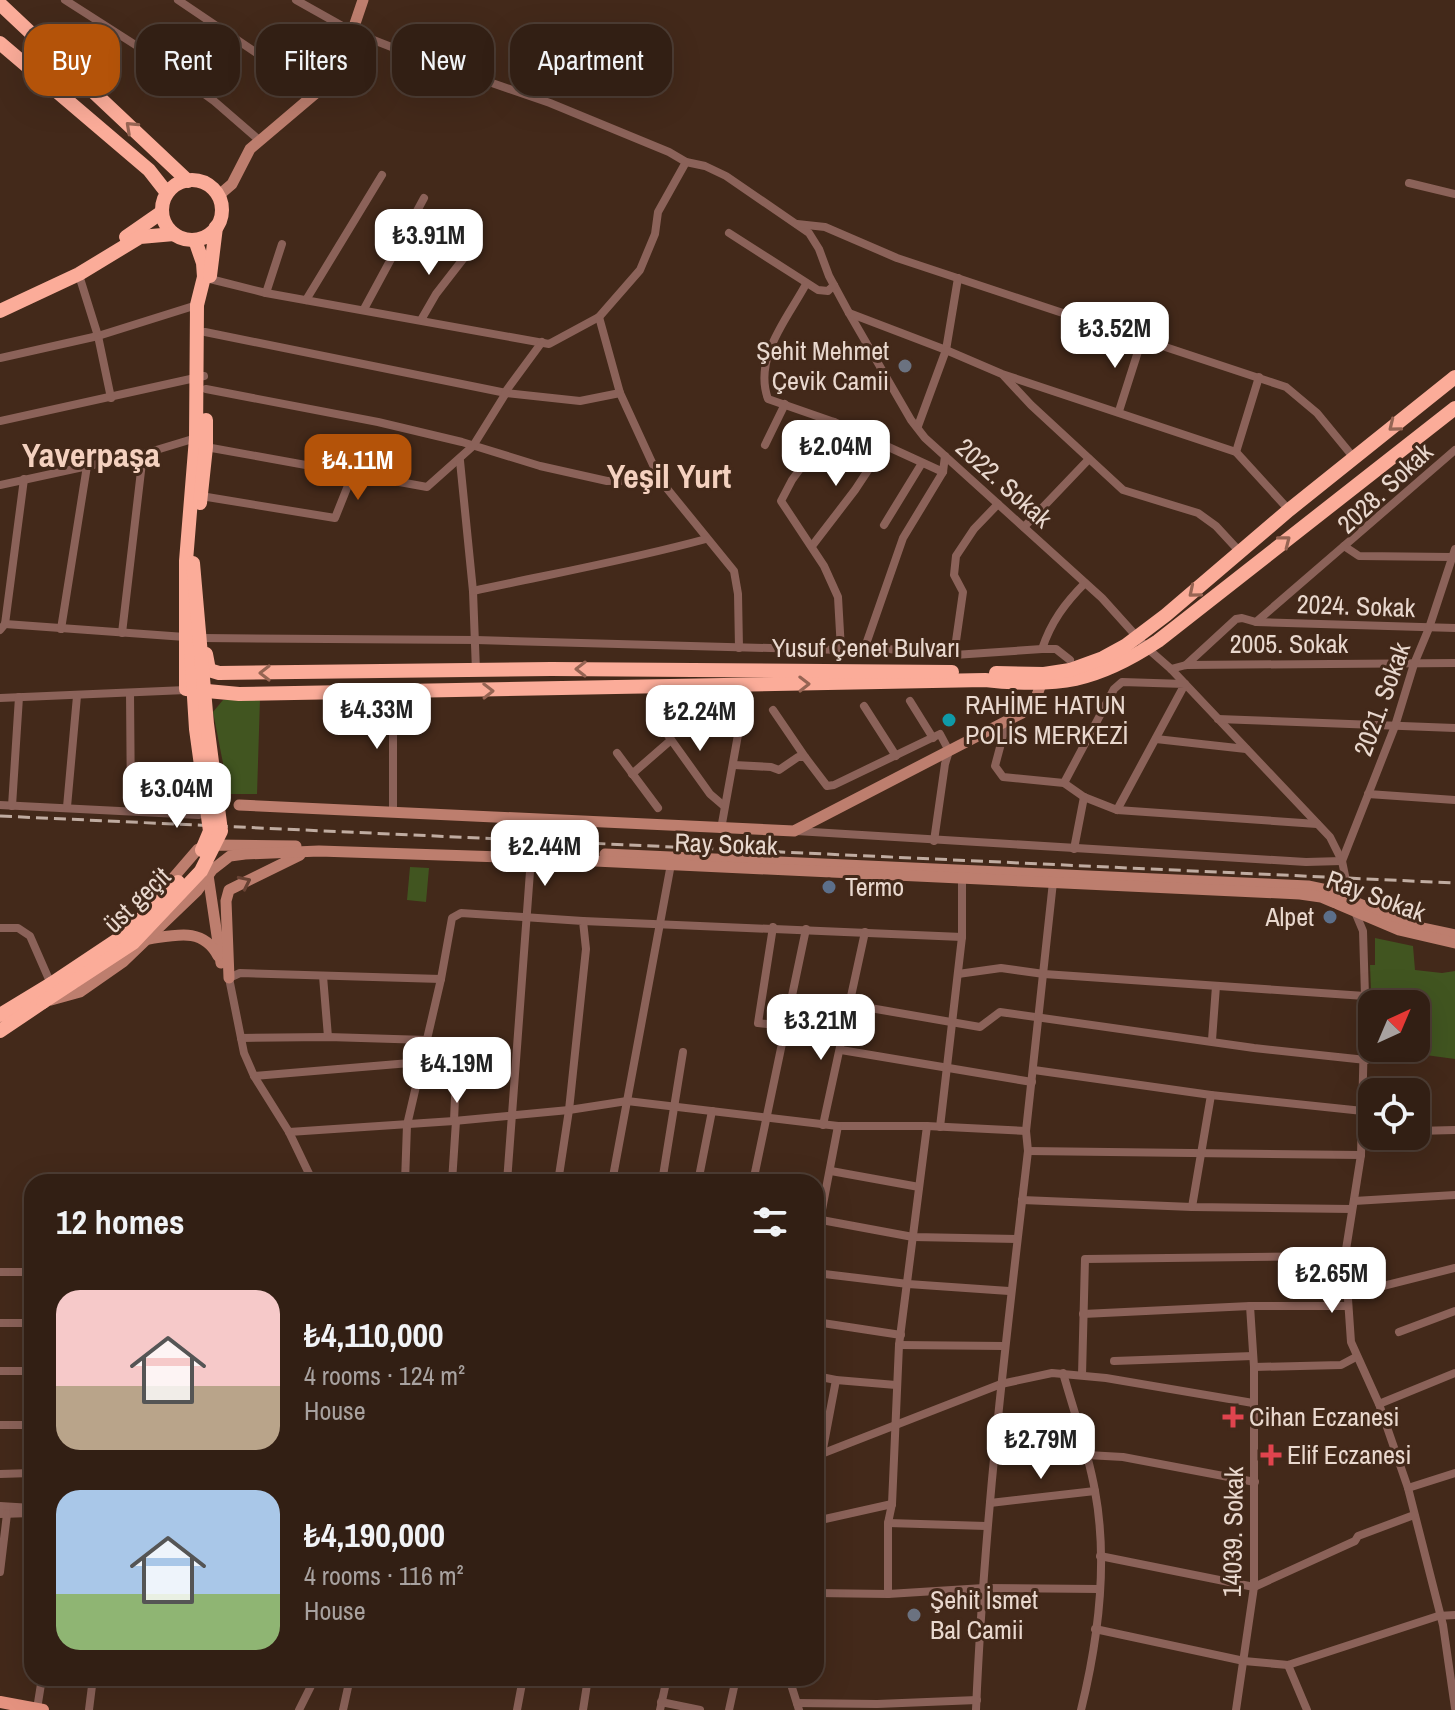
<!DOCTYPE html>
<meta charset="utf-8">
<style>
body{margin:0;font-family:"Archivo Narrow",sans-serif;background:#3d2c22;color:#f1f3f6;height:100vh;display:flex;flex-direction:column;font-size:30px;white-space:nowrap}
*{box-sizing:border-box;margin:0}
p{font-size:26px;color:#a8a2a0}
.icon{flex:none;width:44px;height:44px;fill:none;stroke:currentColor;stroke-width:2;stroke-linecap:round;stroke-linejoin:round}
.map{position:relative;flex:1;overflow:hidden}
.details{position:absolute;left:24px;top:1174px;width:800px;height:512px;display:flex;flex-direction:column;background:#321f14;border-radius:24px;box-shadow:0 8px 32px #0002,0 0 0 2px #4d3d34}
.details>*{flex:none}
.banner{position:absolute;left:24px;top:24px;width:800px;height:72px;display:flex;gap:16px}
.needle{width:52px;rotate:44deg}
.tools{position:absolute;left:1358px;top:990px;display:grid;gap:16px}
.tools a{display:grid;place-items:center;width:72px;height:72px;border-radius:16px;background:#321f14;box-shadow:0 8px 32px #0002,0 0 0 2px #4d3d34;font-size:40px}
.price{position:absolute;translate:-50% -68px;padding:0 18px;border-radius:16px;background:#fff;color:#222;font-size:26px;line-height:52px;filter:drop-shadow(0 2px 4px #0008)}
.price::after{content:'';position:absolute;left:50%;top:48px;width:24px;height:18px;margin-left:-12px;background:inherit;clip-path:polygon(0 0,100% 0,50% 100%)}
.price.active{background:#b45309;color:#fff}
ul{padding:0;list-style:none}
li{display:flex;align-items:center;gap:24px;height:200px;padding:0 32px}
li span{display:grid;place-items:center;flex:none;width:224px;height:160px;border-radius:24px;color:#555}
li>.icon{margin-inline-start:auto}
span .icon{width:96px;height:96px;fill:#fffc;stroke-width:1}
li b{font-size:34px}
h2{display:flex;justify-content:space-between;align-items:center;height:96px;padding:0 32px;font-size:34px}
.tag{padding:0 28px;border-radius:24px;background:#321f14;box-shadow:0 8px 32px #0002,0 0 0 2px #4d3d34;font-size:28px;line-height:72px}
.tag.active{background:#b45309;color:#fff}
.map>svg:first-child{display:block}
.green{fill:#415520}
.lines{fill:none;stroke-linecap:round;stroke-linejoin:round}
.street{stroke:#8b6259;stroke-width:8}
.secondary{stroke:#bd7e6e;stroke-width:11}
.primary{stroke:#e4927f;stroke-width:12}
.highway{stroke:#fbac99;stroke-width:14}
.rail{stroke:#c0aca1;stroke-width:3;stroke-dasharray:12 6;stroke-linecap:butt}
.highway-bridge{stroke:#fbac99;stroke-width:14}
.oneway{stroke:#966453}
.oneway2{stroke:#684233}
.worship-dot{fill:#6b7280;stroke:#43291a;stroke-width:3}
.culture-dot{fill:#0f9aa8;stroke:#43291a;stroke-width:3}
.service-dot{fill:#5c6f8a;stroke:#43291a;stroke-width:3}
.health-dot{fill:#e0444e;stroke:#43291a;stroke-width:3}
.labels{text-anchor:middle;stroke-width:6;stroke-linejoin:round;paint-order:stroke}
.poi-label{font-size:26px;fill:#e9d8ce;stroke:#43291a;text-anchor:start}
.street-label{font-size:26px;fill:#e9d8ce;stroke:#43291a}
.district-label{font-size:34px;font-weight:bold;fill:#f4d1bf;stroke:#43291a}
</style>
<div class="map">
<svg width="1455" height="1710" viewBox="0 0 1455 1710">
<rect width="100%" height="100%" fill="#43291a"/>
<g class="green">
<path d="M260,698L257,794H229L213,712L223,700Z"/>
<path d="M410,867L429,868L426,902L407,900Z"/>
<path d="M1375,938L1413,946L1415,970L1442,973L1455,971V1059L1374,1048H1416V1004H1372V1018L1370,965H1375Z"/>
</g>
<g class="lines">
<g class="street">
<path d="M65,0L148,53L214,101L259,140"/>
<path d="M178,0L316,93"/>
<path d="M296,0L353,32L417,57L550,103L669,152L686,162L705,166L726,176L809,233L819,249L829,276L849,313L911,420L925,438L1102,598L1147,648L1171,669L1330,837L1342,861L1350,900L1363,931L1365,996L1361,1155L1345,1256L1351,1342L1379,1404L1408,1488L1443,1625L1455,1708"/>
<path d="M1409,183L1455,194"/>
<path d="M797,224L825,227L897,258L1286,387L1317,413L1354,458"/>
<path d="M729,233L818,290L828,291L834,285"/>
<path d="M78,272L98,336L111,398"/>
<path d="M210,279L266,293L549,344L599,317L640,270L655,234L658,212L686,162"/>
<path d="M806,284C788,318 753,357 768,399L834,422L943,472L945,456"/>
<path d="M266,293L282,244"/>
<path d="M306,300L382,175"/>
<path d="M364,309L424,198"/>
<path d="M849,313L946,350L958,278"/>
<path d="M599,317L620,393L660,480L734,571L738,594L739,648"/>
<path d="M421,320L436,294L467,254"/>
<path d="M205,332L506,393L580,401L620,393"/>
<path d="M0,358L98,336L200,304"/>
<path d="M1004,376L1031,405L1123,490L1198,513L1216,526L1240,552"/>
<path d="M206,389L378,422L462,442L540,466L607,481L660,480"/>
<path d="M506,391L542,342"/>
<path d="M1119,411L1142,339"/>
<path d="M0,421L204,376"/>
<path d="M834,422L792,480L781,501L824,566L838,597L841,650"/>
<path d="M918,426L946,350L1002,374L1236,452L1289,510"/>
<path d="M765,445L785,404"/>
<path d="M206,447L427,487L473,446L506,393"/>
<path d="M1236,452L1259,377"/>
<path d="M460,461L473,591L476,671"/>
<path d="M0,485L143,454L196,438"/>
<path d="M201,496L335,518L353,473"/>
<path d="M884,525L922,463"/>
<path d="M1024,527L1089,459"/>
<path d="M812,546L855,490L884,446"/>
<path d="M1451,557L1359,556L1344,546L1455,450"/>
<path d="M473,591C551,574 629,560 706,539"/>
<path d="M1256,622L1455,628"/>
<path d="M5,624L185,637"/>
<path d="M61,629L87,466"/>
<path d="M0,630L5,624L24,479"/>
<path d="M122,633L143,454"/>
<path d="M202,638L476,640L841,650L865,647L954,655L1042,649H1056L1070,660"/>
<path d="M865,647L903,538L943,472"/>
<path d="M1042,649C1051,622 1065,603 1085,583"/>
<path d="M954,655L963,592L954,575L956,556L974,529L998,504"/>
<path d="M1186,665L1236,619L1242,618L1256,622L1344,546"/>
<path d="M1171,669L1186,665L1455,663"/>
<path d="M130,693L131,810"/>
<path d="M0,698L186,690"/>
<path d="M910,701L933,738"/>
<path d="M864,706L896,756"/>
<path d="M773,710L805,757"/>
<path d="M1218,719L1455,728"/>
<path d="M657,720L710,794L724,806"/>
<path d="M1007,721L995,766L1003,777L1064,783L1084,797L1117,810L1317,824"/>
<path d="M1156,739L1246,749"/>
<path d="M617,753L658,808"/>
<path d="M734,765L771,767L779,770L798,757H805L827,786L834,785L940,734L949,751L945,764L934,841"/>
<path d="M632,774L671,740"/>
<path d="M1064,783L1114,689L1122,682L1185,684L1117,810"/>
<path d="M1368,794L1455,800"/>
<path d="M0,805L199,815L202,813L201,806"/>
<path d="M12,806L19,697"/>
<path d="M67,807L77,696"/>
<path d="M393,811V692"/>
<path d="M721,829L747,685"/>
<path d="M796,831L1306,862L1342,861"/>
<path d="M1074,849L1084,797"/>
<path d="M1342,861L1395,726L1414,664L1429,628L1455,549"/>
<path d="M583,921L962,937"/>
<path d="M773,927L758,1023L786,1026"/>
<path d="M0,928H18L30,936L51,984"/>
<path d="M958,974L1001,968L1044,974L1365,996"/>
<path d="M323,976L328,1037"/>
<path d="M847,1004L980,1027L1000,1012L1254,1048L1366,1060"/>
<path d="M241,1038L328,1037L427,1040"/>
<path d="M1212,1040L1216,986"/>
<path d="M841,1050L1032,1082"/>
<path d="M1034,1070L1211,1095L1363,1111"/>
<path d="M254,1076L422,1062"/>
<path d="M454,1121L456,1074"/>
<path d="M823,1125L865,932"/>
<path d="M940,1127L962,937V877"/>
<path d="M1416,1131L1455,1130"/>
<path d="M289,1132L454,1121L569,1110L627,1101L838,1126H927L1026,1131"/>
<path d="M1028,1151L1361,1155"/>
<path d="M831,1171L919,1187"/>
<path d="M313,1182L289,1132L254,1076L244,1053L229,978L240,973L441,979"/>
<path d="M405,1182L407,1125L441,979L452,918L461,913L583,921L586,949L569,1110L558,1182"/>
<path d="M452,1182L456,1121"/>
<path d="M507,1182L531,858"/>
<path d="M612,1182L671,864"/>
<path d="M662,1182L683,1052"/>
<path d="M698,1182L712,1111"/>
<path d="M753,1182L806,929"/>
<path d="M1022,1200L1192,1207L1352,1209"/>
<path d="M1354,1201L1455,1195"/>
<path d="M1192,1207L1211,1095"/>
<path d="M816,1219L913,1237L1017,1239"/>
<path d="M816,1241L838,1126"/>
<path d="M0,1272H32"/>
<path d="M816,1273L908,1284L1009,1291"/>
<path d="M1347,1295L1455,1268"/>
<path d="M1083,1314L1250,1306H1348"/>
<path d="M816,1322L901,1335"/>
<path d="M0,1323H32"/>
<path d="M1399,1332L1455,1311"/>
<path d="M899,1345L1004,1346"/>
<path d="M1114,1361L1253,1356"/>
<path d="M1254,1367L1341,1365L1356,1357"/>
<path d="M0,1371H32"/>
<path d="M1063,1373C1074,1412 1088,1451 1095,1491C1108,1561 1098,1641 1081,1710"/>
<path d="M1082,1375L1085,1259L1345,1256"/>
<path d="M816,1376L836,1380L896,1385"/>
<path d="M1379,1404L1455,1373"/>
<path d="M0,1425H32"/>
<path d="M822,1454L836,1380"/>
<path d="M1087,1455L1123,1457L1255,1482"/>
<path d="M816,1456L1001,1384L1052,1373L1106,1378L1253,1403"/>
<path d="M0,1474L32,1473"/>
<path d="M1408,1488L1455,1473"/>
<path d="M990,1503L1095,1491"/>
<path d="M0,1506L32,1508"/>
<path d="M0,1514L32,1513"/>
<path d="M816,1521L892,1504"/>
<path d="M888,1523L986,1526"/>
<path d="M1100,1556L1254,1587L1355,1541L1358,1536L1414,1515"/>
<path d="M0,1572L7,1514"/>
<path d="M816,1593L888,1594L984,1588L1099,1589"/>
<path d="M888,1594V1523L892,1504L899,1345L927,1126"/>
<path d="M1095,1629L1244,1661L1288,1665L1438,1616L1455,1615"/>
<path d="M1288,1665L1307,1710"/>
<path d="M789,1678L799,1710"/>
<path d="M661,1702L700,1710"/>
<path d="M797,1703L877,1704L977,1700"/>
<path d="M37,1709L42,1678"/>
<path d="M89,1710L93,1678"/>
<path d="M299,1710L315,1678"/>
<path d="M343,1710L350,1678"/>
<path d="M517,1710L523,1678"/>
<path d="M583,1710L588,1678"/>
<path d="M660,1710L667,1678"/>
<path d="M729,1710L736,1678"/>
<path d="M976,1710C984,1522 1006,1338 1028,1151L1026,1131L1053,882"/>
<path d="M1236,1710L1254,1587V1367L1250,1306"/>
</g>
<g class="secondary">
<path d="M218,196L232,184L250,149L316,93L345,53L363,0"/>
<path d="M239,805L794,831L1022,713L1035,701L1043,678"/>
<path d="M605,854L1308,886L1327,890L1409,925L1455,935"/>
<path d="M208,875L221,963"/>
<path d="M167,885L198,849L215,845L296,846"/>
<path d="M149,939C176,935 203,927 218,956"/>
<path d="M229,978L226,901L229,890L300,855"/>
<path d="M51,1000L80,992L123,962L197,891L212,870L230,856L245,854L319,851L531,858L1300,894L1321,897L1399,930L1455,943"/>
</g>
<path class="primary" d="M0,1702L43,1710"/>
<g class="highway">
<path d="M0,4L188,181"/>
<path d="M0,43L149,170L167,193"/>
<circle cx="192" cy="210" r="30"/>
<path d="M126,237L162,212"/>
<path d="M195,240L203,263L204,277L197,305L196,438L186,561V689L239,694L985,680C1058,688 1096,682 1158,641L1455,408"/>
<path d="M210,276L216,227"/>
<path d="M0,311L79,274L140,237L174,234"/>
<path d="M200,503L206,447V420"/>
<path d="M206,654L209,670L219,673L551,669L952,672"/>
<path d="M996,673L1044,674L1070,670L1103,658L1125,646L1166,615L1289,510L1455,377"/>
<path d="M0,1015L51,984"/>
<path d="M0,1031L43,1002"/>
</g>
<path class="rail" d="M0,816L1455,883"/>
<g class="highway-bridge">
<path d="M191,649L196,729L210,831L202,850"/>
<path d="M51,984L126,934L178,882"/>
<path d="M43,1002L133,943L201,871L221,831L207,724L193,563"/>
</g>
</g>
<defs><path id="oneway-chevron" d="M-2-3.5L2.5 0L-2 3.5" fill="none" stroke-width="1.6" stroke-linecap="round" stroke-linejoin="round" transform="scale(2)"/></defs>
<g class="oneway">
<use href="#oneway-chevron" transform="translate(131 127) rotate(-137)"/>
<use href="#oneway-chevron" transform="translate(1394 426) rotate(141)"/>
<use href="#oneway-chevron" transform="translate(1285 541) rotate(-38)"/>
<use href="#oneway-chevron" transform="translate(1194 592) rotate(140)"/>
<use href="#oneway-chevron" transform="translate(581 669) rotate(-179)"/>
<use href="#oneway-chevron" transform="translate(265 673) rotate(180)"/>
<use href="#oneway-chevron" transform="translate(804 684) rotate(-1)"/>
<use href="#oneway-chevron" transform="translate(488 691) rotate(-1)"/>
</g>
<use class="oneway2" href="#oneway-chevron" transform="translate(245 882) rotate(-26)"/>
<g class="worship-dot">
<circle cx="905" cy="366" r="8"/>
<circle cx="914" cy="1615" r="8"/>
</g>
<circle class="culture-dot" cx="949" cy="720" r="8"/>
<g class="service-dot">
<circle cx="829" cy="887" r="8"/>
<circle cx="1330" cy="917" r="8"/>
</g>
<g class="health-dot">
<path d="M1229 1405h8v8h8v8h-8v8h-8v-8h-8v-8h8z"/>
<path d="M1267 1443h8v8h8v8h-8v8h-8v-8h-8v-8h8z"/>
</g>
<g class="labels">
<g class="poi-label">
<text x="889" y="360" text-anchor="end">Şehit Mehmet<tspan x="889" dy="30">Çevik Camii</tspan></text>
<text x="965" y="714">RAHİME HATUN<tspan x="965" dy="30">POLİS MERKEZİ</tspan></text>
<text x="845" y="896">Termo</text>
<text x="1314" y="926" text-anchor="end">Alpet</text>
<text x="1249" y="1426">Cihan Eczanesi</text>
<text x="1287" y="1464">Elif Eczanesi</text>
<text x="930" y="1609">Şehit İsmet<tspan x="930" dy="30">Bal Camii</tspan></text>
</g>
<g class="street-label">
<text transform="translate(1004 483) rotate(42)" y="9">2022. Sokak</text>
<text transform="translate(1385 488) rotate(-43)" y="9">2028. Sokak</text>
<text transform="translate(1356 606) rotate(2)" y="9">2024. Sokak</text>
<text x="1289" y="653">2005. Sokak</text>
<text x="866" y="657">Yusuf Çenet Bulvarı</text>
<text transform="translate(1382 699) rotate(-70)" y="9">2021. Sokak</text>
<text transform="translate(726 844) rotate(2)" y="9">Ray Sokak</text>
<text transform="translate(1376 896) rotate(20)" y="9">Ray Sokak</text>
<text transform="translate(137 900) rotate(-44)" y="9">üst geçit</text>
<text transform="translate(1233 1532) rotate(-89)" y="9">14039. Sokak</text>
</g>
<g class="district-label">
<text x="91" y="467">Yaverpaşa</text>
<text x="669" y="488">Yeşil Yurt</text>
</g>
</g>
</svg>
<div class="tools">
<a><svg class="needle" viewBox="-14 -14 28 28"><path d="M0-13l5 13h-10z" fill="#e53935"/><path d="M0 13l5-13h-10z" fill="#a8a2a0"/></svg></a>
<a><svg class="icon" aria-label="locate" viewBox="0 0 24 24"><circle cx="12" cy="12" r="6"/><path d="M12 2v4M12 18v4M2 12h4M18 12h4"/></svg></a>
</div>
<b class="price" style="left:429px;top:277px">₺3.91M</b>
<b class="price" style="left:1115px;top:370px">₺3.52M</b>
<b class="price" style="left:836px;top:488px">₺2.04M</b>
<b class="price active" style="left:358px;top:502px">₺4.11M</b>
<b class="price" style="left:377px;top:751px">₺4.33M</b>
<b class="price" style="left:700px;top:753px">₺2.24M</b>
<b class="price" style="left:177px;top:830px">₺3.04M</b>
<b class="price" style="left:545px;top:888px">₺2.44M</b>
<b class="price" style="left:821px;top:1062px">₺3.21M</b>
<b class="price" style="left:457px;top:1105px">₺4.19M</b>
<b class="price" style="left:1332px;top:1315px">₺2.65M</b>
<b class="price" style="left:1041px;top:1481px">₺2.79M</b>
<div class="banner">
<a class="tag active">Buy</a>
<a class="tag">Rent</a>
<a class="tag">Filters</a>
<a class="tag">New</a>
<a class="tag">Apartment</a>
</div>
<section class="details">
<h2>12 homes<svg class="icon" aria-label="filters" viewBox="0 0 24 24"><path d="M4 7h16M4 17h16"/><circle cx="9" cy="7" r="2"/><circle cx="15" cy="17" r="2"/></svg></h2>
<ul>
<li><span style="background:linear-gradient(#f6c9c9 60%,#b9a48a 0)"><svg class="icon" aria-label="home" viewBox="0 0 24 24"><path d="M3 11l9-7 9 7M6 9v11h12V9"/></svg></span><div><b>₺4,110,000</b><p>4 rooms · 124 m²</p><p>House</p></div></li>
<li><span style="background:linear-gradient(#a9c7e8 65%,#8fb573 0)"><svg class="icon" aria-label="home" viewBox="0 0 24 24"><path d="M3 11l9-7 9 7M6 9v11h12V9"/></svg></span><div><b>₺4,190,000</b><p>4 rooms · 116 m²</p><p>House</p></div></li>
</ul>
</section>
</div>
